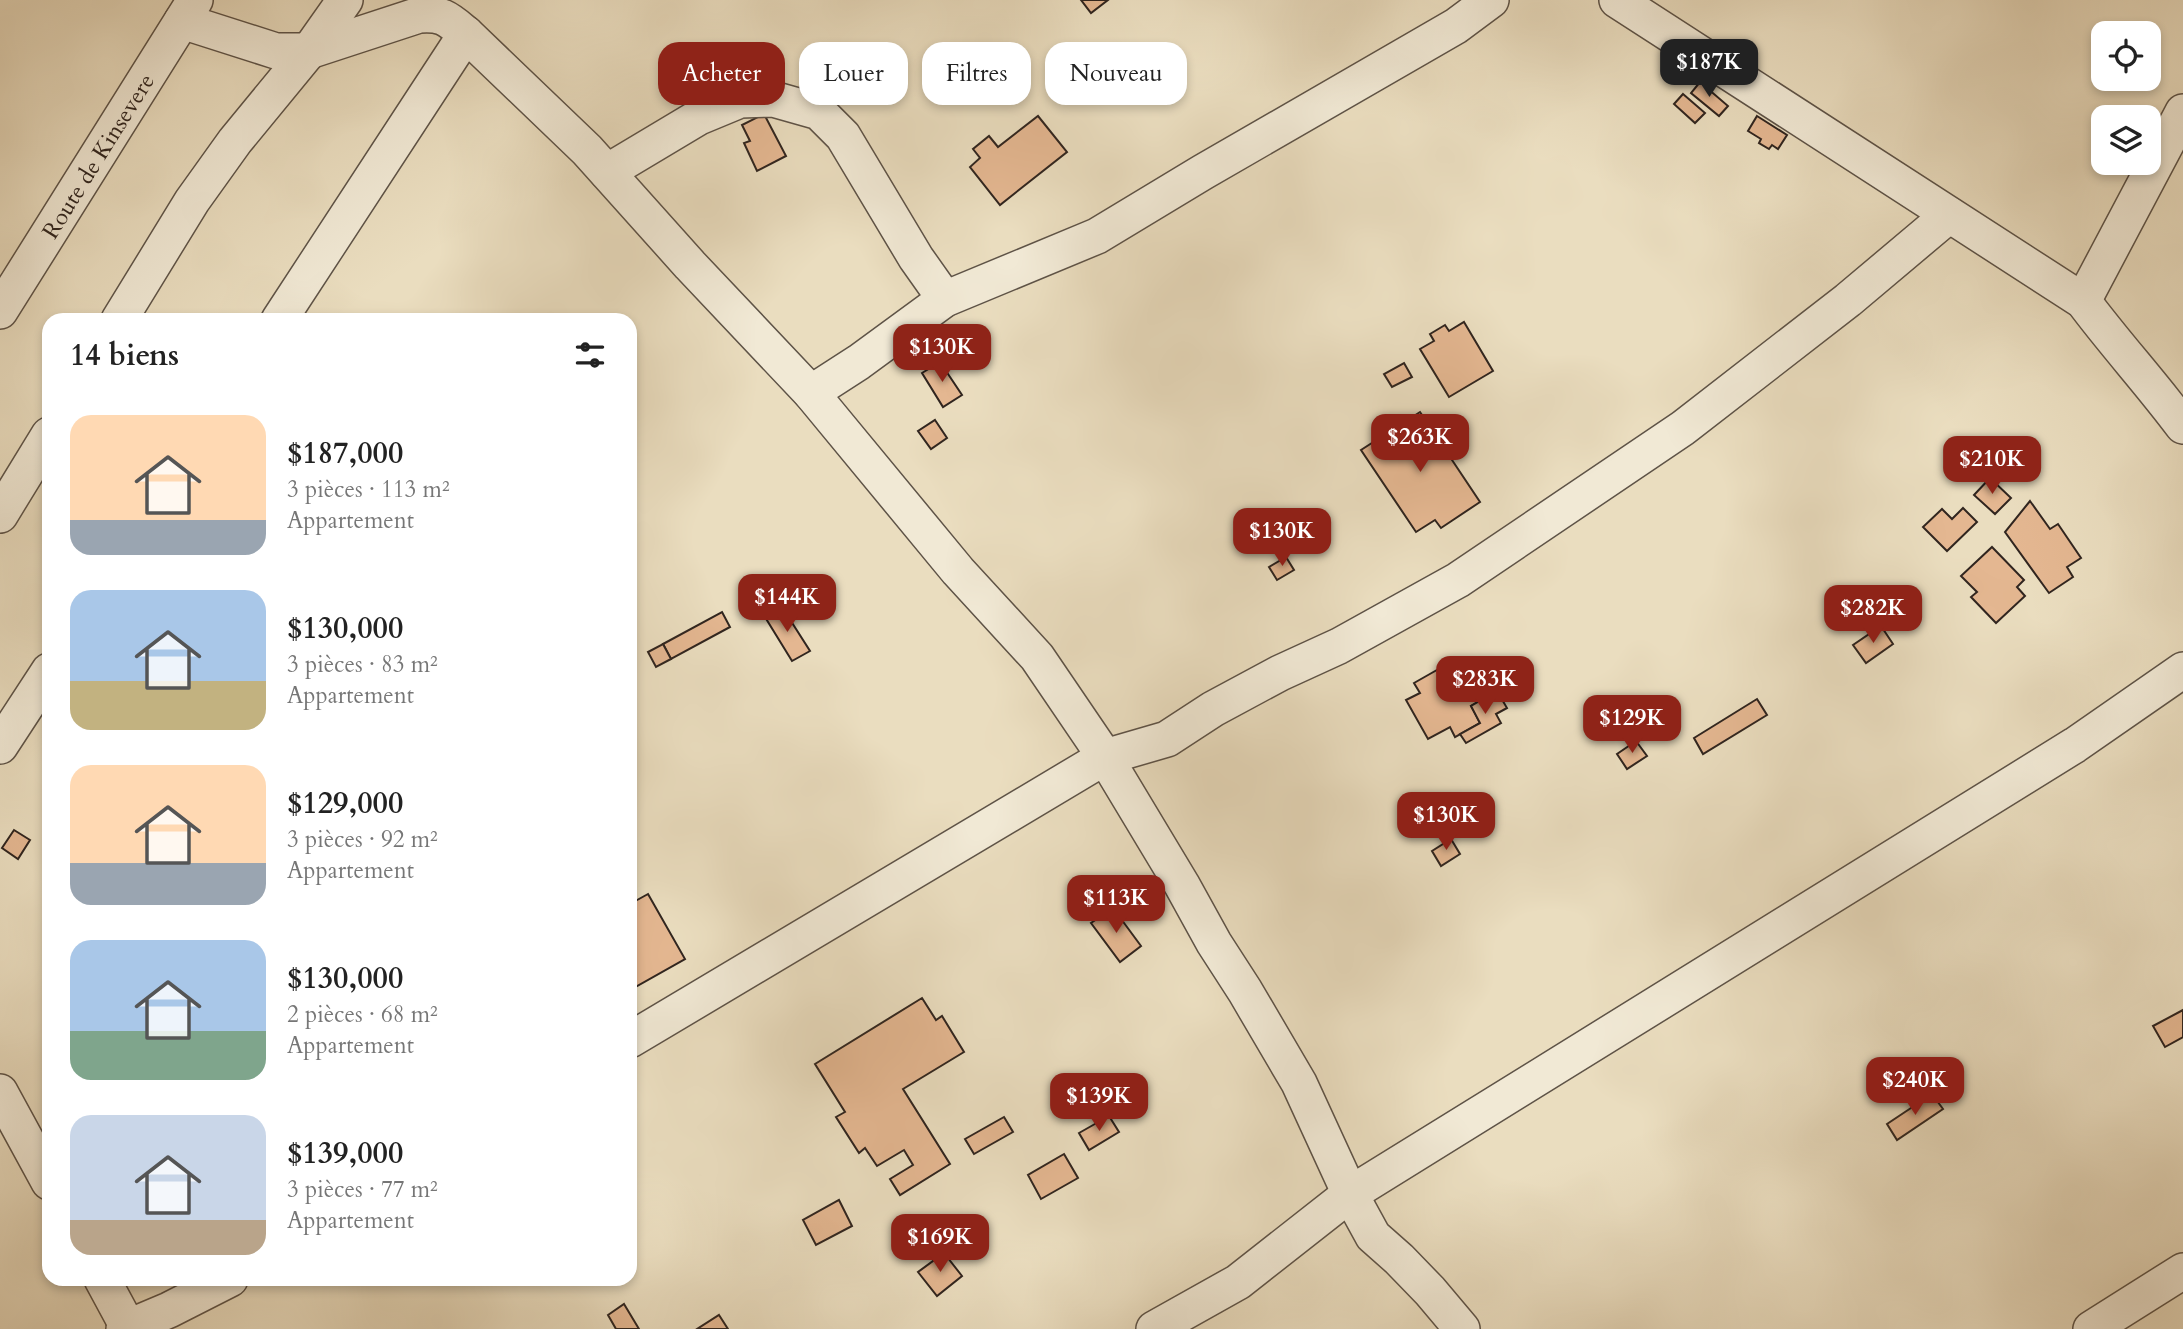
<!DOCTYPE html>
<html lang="fr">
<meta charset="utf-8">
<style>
body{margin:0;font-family:Cardo,serif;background:#f6f6f6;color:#222;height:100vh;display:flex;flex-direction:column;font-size:26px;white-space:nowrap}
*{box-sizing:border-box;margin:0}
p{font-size:23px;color:#767676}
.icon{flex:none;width:38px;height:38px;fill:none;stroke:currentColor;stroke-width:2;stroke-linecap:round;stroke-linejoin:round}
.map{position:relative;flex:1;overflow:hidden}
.sheet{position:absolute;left:42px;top:313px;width:595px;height:973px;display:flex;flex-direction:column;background:#fff;border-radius:21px;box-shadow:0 4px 10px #0003}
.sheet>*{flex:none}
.guide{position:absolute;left:658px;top:42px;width:665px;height:63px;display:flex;gap:14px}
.tools{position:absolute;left:2091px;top:21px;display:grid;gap:14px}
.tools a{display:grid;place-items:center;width:70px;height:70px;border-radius:14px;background:#fff;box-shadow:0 4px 10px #0003;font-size:35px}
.price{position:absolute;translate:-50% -60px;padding:0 16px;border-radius:14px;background:#8f2418;color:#fff;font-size:23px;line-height:46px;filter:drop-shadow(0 2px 4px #0008)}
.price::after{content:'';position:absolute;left:50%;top:42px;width:21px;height:16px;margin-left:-10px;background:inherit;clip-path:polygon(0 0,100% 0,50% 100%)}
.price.selected{background:#222;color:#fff}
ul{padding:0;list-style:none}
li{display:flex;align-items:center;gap:21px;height:175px;padding:0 28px}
li span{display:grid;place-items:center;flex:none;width:196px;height:140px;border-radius:21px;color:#555}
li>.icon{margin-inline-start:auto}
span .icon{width:84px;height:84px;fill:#fffc;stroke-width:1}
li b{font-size:30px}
h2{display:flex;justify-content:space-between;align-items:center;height:84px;padding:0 28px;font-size:30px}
.chip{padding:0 24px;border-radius:21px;background:#fff;box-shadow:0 4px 10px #0003;font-size:24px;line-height:63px}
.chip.selected{background:#8f2418;color:#fff}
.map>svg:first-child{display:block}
.building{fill:#e4b791;stroke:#30251f;stroke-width:2}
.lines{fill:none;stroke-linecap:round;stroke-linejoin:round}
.minor-casing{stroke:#5e5347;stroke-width:38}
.minor{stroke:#f1e9d5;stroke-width:35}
.labels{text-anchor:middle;stroke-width:5;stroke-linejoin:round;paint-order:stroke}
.street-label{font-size:23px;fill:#30251f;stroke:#f1e9d5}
</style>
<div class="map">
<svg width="2183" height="1329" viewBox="0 0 2183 1329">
<rect width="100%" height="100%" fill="#eaddbf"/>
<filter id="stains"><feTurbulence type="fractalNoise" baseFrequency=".00286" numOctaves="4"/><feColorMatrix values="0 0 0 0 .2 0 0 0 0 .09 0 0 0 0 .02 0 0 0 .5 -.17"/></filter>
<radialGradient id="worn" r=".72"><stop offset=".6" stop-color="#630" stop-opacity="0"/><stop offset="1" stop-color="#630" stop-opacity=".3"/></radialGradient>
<g class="building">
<path d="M1081,0H1108L1091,13Z"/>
<path d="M1700,82L1728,106L1719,116L1691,93Z"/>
<path d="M1683,94L1705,113L1695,123L1674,104Z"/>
<path d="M764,114L786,156L757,171L744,143L750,141L742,125Z"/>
<path d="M1038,116L1067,152L1000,205L970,167L980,158L973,149L989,136L998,147Z"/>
<path d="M1757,116L1787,135L1778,149L1772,145L1769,149L1759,143L1761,139L1748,131Z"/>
<path d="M1464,322L1493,371L1449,397L1420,349L1434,341L1430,334L1445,325L1449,331Z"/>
<path d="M940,362L962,395L943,407L922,373Z"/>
<path d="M1404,363L1412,377L1392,387L1384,374Z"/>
<path d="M1420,412L1480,502L1441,528L1435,520L1416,532L1361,450Z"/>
<path d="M935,420L947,438L931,449L918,431Z"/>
<path d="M1990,478L2011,498L1995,514L1974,495Z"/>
<path d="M2030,501L2050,529L2058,524L2081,558L2067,567L2073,577L2049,593L2005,532Z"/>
<path d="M1963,508L1977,522L1947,551L1923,527L1942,509L1952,519Z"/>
<path d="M1992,547L2024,580L2017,587L2025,596L1996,623L1971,597L1977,592L1961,576Z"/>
<path d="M1286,557L1294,570L1277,580L1269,567Z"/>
<path d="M782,607L810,651L792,661L765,617Z"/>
<path d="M722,612L730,627L671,659L663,644Z"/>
<path d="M1881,626L1893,644L1866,663L1853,645Z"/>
<path d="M663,644L671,659L656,667L648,652Z"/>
<path d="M1458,658L1463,667L1478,659L1497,691L1471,706L1480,723L1455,737L1450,727L1428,739L1406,700L1420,693L1414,683Z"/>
<path d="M1497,691L1507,708L1496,714L1501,723L1466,743L1460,734L1480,723L1471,706Z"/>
<path d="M1757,699L1767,715L1703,754L1694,738Z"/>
<path d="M1636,741L1647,756L1627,769L1617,754Z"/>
<path d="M14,830L30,840L18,859L2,848Z"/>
<path d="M1451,839L1460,854L1441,866L1432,851Z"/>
<path d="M648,894L685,959L630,990V904Z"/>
<path d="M1113,908L1141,946L1120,962L1091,923Z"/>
<path d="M922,998L936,1020L942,1016L964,1052L903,1089L950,1164L900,1195L890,1179L913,1165L904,1150L877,1166L865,1148L859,1153L836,1117L845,1112L815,1064Z"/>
<path d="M2183,1010V1037L2165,1047L2153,1026Z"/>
<path d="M1932,1094L1943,1109L1897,1140L1887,1124Z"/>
<path d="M1109,1116L1119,1132L1089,1150L1079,1133Z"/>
<path d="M1004,1117L1013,1132L974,1154L965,1139Z"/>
<path d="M1064,1154L1078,1178L1041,1199L1028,1175Z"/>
<path d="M839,1200L852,1226L816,1245L803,1220Z"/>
<path d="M944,1253L962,1276L937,1296L918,1272Z"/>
<path d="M624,1304L639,1329H616L608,1315Z"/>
<path d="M719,1315L728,1329H697Z"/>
</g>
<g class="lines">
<g class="minor-casing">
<g id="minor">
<path d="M1617,0L2083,301C2115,344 2151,383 2183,426"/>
<path d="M182,21L276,51H309L419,15C443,13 448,19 466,34L587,150L690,265L811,393L958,571L1037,657L1105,757L1182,885L1214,943L1245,991L1299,1083L1350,1194L1373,1236L1399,1259L1430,1291L1462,1329"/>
<path d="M607,172L699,117L740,100L773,99L819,112L843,136L916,258L945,299"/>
<path d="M2083,301L2183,112"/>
<path d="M0,311L195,0"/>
<path d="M119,320L192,201L235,141L309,51L345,0"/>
<path d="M279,320L466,34"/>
<path d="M811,393L859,362L945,299L1097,236L1203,172L1456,26L1491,0"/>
<path d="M0,515L49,435"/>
<path d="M0,746L49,671"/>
<path d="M630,1040L1105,757L1167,739L1213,709L1280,673L1339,646L1458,580L1683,428L1848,300L1949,215"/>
<path d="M0,1092L49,1182"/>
<path d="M102,1279L129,1329"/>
<path d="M124,1329L169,1310L230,1279"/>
<path d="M1154,1329L1238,1282L1350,1194L2075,745L2183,670"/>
<path d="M2091,1329L2183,1271"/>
</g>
</g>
<use href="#minor" class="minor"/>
</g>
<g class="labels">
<g class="street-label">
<text transform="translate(98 156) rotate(-58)" y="8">Route de Kinsevere</text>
</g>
</g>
<rect width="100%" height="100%" filter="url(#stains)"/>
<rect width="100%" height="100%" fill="url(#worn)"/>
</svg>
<div class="tools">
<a><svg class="icon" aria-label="locate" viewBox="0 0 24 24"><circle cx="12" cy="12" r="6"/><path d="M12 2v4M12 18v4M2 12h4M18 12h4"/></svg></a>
<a><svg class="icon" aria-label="layers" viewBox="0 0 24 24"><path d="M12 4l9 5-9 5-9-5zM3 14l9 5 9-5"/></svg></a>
</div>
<b class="price selected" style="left:1709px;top:99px">$187K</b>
<b class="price" style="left:942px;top:384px">$130K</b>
<b class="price" style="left:1420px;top:474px">$263K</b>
<b class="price" style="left:1992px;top:496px">$210K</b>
<b class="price" style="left:1282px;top:568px">$130K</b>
<b class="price" style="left:787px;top:634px">$144K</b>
<b class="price" style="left:1873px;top:645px">$282K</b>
<b class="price" style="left:1485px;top:716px">$283K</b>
<b class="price" style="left:1632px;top:755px">$129K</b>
<b class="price" style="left:1446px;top:852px">$130K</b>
<b class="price" style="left:1116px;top:935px">$113K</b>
<b class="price" style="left:1915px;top:1117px">$240K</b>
<b class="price" style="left:1099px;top:1133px">$139K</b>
<b class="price" style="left:940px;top:1274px">$169K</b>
<div class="guide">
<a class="chip selected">Acheter</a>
<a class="chip">Louer</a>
<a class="chip">Filtres</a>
<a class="chip">Nouveau</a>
</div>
<section class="sheet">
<h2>14 biens<svg class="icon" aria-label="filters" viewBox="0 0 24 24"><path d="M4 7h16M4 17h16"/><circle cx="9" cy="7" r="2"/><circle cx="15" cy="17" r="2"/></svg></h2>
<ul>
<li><span style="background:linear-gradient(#ffd9b3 75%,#9aa5b1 0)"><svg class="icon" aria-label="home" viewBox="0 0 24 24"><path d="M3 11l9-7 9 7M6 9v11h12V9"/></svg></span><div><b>$187,000</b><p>3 pièces · 113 m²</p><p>Appartement</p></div></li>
<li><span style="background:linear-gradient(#a9c7e8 65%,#c2b280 0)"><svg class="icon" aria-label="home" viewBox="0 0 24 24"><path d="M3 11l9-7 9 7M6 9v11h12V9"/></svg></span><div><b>$130,000</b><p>3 pièces · 83 m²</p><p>Appartement</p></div></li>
<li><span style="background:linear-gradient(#ffd9b3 70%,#9aa5b1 0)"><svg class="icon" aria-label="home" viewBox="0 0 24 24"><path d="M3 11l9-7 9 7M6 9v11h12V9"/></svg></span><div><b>$129,000</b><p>3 pièces · 92 m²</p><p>Appartement</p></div></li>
<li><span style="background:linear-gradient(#a9c7e8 65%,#7fa58c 0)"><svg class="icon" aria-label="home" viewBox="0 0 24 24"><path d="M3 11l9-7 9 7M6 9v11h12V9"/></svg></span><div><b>$130,000</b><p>2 pièces · 68 m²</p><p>Appartement</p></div></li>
<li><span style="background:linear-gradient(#c9d6e8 75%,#b9a48a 0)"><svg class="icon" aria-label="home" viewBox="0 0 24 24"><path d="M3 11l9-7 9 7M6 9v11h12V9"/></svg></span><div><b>$139,000</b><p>3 pièces · 77 m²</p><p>Appartement</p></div></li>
</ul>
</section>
</div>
